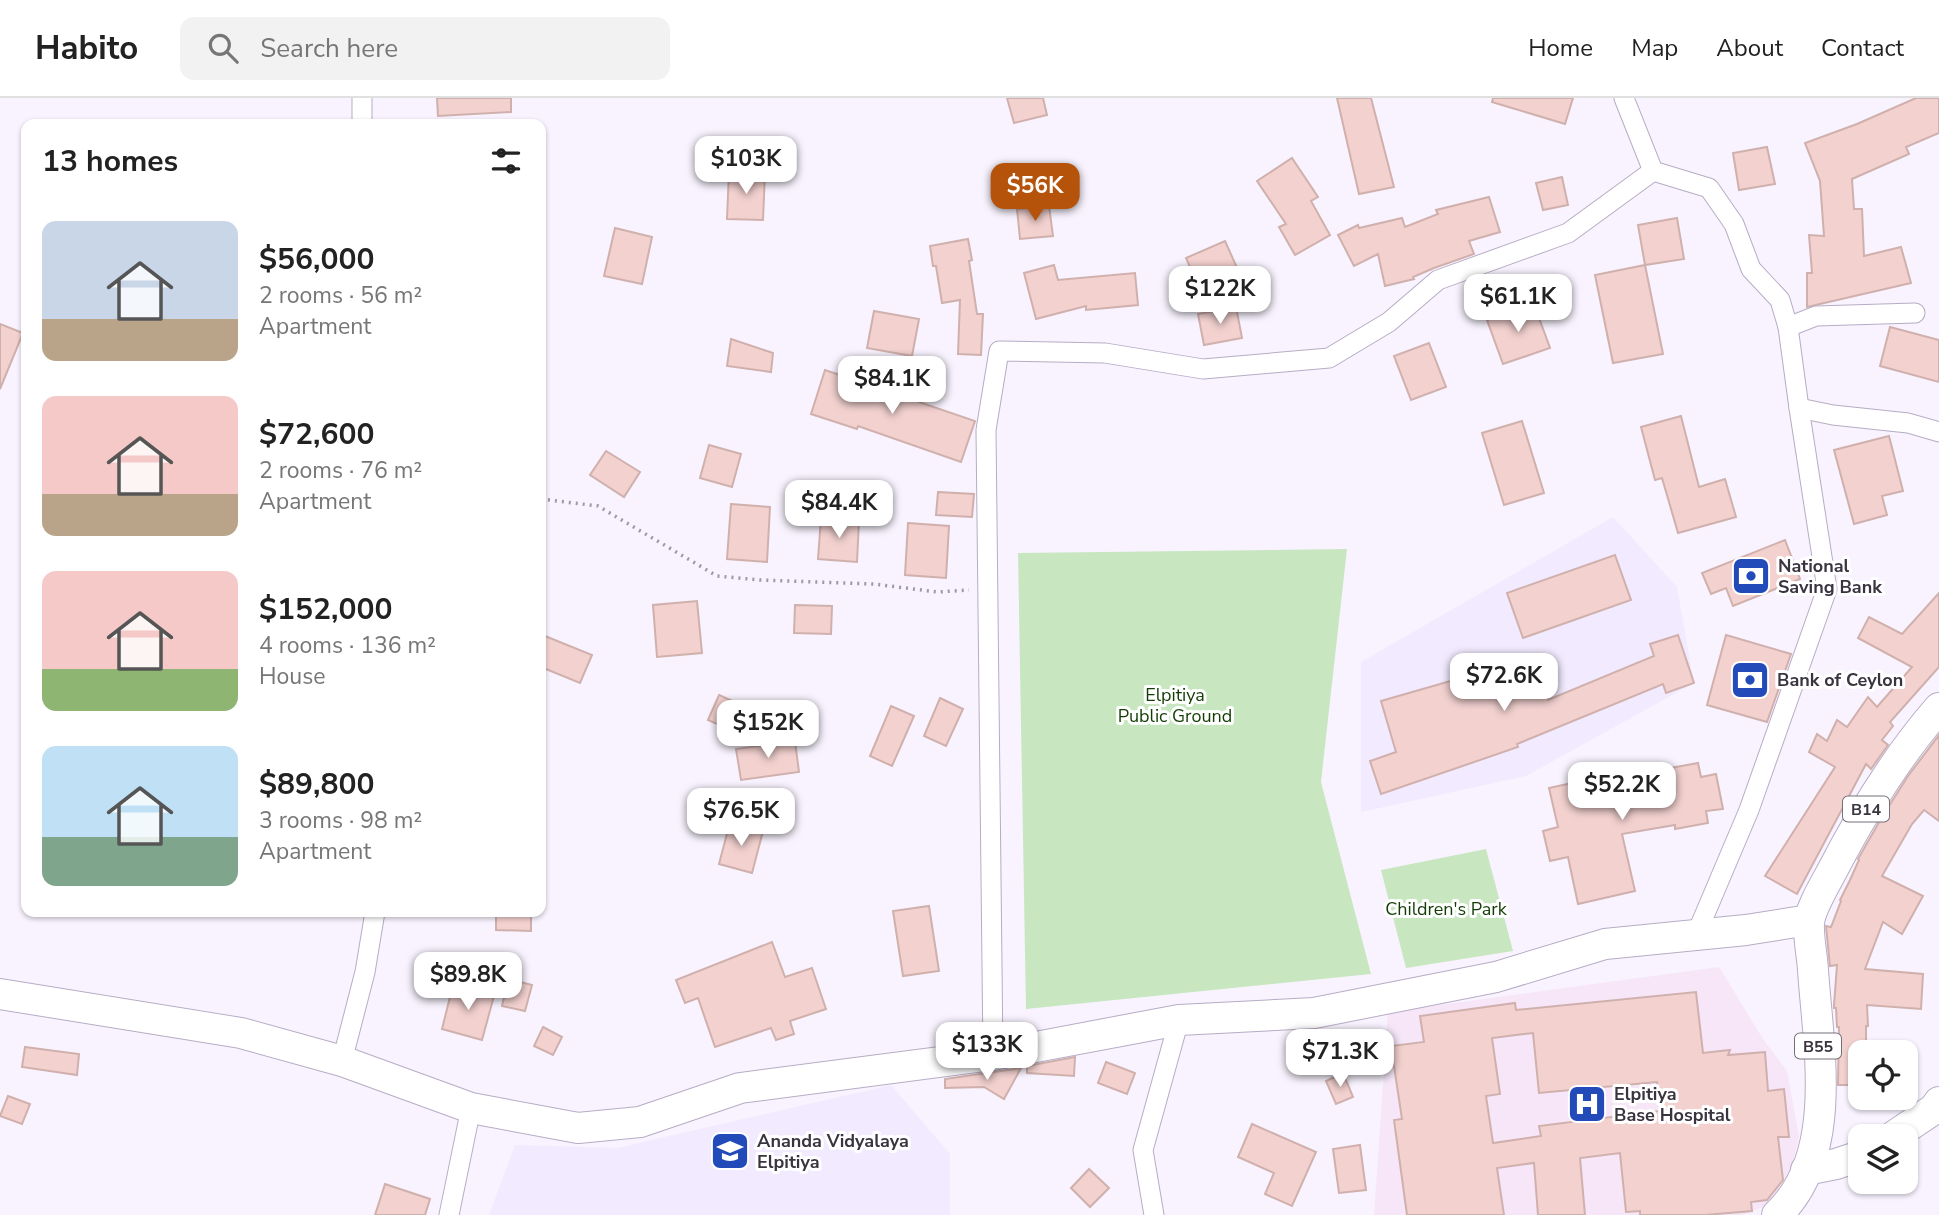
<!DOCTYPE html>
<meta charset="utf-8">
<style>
body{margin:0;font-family:"Nunito Sans",sans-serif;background:#f2f2f2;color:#222;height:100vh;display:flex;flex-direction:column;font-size:26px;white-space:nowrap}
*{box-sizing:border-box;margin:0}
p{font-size:23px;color:#767676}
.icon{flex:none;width:38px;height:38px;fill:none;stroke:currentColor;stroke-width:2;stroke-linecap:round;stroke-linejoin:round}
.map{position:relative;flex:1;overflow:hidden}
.drawer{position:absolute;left:21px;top:21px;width:525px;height:798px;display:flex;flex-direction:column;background:#fff;border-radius:14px;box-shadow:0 2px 5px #0004}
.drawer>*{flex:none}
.controls{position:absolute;left:1848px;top:942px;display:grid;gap:14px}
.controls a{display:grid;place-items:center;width:70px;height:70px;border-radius:14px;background:#fff;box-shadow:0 2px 5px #0004;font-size:35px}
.price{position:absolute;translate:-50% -60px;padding:0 16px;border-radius:14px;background:#fff;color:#222;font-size:23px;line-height:46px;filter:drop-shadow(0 2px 4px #0008)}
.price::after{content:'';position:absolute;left:50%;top:42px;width:21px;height:16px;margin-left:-10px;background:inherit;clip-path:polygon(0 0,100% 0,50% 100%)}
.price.active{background:#b45309;color:#fff}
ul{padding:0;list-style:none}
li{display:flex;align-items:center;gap:21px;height:175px;padding:0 21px}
li span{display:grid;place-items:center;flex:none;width:196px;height:140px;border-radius:14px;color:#555}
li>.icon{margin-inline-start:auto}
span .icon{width:84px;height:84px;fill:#fffc;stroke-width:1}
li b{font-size:30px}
h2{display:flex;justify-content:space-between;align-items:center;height:84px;padding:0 21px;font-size:30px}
header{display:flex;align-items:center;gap:42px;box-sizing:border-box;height:98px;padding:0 35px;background:#fff;border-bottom:2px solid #e0e0e0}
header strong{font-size:33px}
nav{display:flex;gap:38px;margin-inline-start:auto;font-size:24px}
.search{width:490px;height:63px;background:#f2f2f2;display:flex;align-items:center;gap:18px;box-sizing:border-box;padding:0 24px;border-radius:14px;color:#767676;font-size:26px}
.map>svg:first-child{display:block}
.built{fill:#f2eafe}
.medical{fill:#f6e6f8}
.green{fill:#c8e7c0}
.building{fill:#f2d1cf;stroke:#d0b0ad;stroke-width:2;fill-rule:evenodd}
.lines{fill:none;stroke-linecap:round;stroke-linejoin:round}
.street-casing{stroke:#b7acc5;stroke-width:21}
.primary-casing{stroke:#b7acc5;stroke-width:32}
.path{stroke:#9d98a3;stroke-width:3.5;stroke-dasharray:2 5;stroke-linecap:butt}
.street{stroke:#fff;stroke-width:19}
.primary{stroke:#fff;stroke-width:30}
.labels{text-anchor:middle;stroke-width:6;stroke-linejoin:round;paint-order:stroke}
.shield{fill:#fff;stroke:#747179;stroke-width:2}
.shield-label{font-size:16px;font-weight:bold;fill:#39343f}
.poi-label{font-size:18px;font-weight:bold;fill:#39343f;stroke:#fff;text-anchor:start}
.park-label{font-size:18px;fill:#133d04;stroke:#fff}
</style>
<header>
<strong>Habito</strong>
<div class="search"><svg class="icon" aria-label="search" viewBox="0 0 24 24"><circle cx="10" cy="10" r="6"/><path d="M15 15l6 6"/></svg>Search here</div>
<nav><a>Home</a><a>Map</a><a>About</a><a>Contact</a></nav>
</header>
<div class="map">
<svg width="1939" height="1117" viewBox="0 0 1939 1117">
<rect width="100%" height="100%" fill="#f8f3fe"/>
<g class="built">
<path d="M1613,419L1677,489L1694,585L1526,678L1361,714V564Z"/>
<path d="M891,987L950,1056V1117H489L515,1047L617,1050Z"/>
</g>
<path class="medical" d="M1719,869L1763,941L1787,973L1799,1039L1784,1100L1743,1117H1374L1388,914Z"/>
<g class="green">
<path d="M1347,451L1321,684L1371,876L1026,911L1018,455Z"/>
<path d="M1486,751L1513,853L1406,870L1381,772Z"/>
</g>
<g class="building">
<path d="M437,0H511V14L438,18Z"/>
<path d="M1007,0H1043L1047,17L1014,25Z"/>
<path d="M1337,0H1371L1394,89L1359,96Z"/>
<path d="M1493,0H1573L1565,26L1492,4Z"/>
<path d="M1916,0H1939V35L1906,49L1909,56L1852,81L1854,111H1862L1864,158L1901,149L1911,185L1807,209V175H1812L1809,137L1824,138L1820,83L1805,45L1857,26Z"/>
<path d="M1767,49L1775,86L1739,92L1733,55Z"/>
<path d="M1292,60L1318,99L1311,103L1330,137L1295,157L1279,129L1286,126L1257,83Z"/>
<path d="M729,73L765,75L763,122L727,121Z"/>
<path d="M1562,79L1568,107L1543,112L1536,85Z"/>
<path d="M1489,99L1500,134L1469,143L1474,156L1434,170L1413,179L1414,181L1385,188L1378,156L1354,168L1338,137L1358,127L1359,130L1402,120L1405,129L1438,116L1436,112Z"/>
<path d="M1049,108L1053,138L1020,141L1017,111Z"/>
<path d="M1677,120L1684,161L1645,167L1638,127Z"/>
<path d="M615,130L652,139L642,186L604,178Z"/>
<path d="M968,141L972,162L969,163L977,216H983L981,257L958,256L960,202L942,205L936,168H933L930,148Z"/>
<path d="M1225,143L1238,172L1199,189L1186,160Z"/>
<path d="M1054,167L1058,182L1135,175L1138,207L1086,212V208L1036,221L1024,175Z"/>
<path d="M1645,167L1663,256L1613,265L1595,177Z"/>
<path d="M1534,206L1550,250L1503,266L1487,222Z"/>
<path d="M1236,209L1242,240L1204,247L1198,216Z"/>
<path d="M874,213L919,221L912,258L867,250Z"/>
<path d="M0,226L23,235L0,291Z"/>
<path d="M1890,229L1939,242V284L1880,268Z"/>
<path d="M731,241L773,255L771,274L727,268Z"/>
<path d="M1429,245L1446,289L1411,302L1394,258Z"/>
<path d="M825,272L975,323L961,364L858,328L857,331L811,316Z"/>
<path d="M1681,318L1699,389L1725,381L1736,419L1678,435L1662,380L1655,382L1641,329Z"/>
<path d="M1522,323L1544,395L1504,407L1482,335Z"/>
<path d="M1889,338L1903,393L1882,398L1887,417L1854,426L1834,352Z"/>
<path d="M709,347L741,356L732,389L700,380Z"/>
<path d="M606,353L640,374L624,399L590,377Z"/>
<path d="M938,394L974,396L972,419L936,417Z"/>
<path d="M731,406L770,409L767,464L727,461Z"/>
<path d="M821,420L859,423L857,464L818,461Z"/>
<path d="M908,425L949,428L946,480L905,477Z"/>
<path d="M1785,442L1800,481L1733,508L1726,490L1711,496L1702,475Z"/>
<path d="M1615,457L1631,502L1523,540L1507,495Z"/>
<path d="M1939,495V569L1890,624L1893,628L1882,642L1888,647L1871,671L1866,666L1797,796L1765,778L1835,669L1809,654L1817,636L1827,643L1837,622L1847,629L1868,599L1877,609L1912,569L1858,540L1869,519L1902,536Z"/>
<path d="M697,503L702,555L657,559L653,507Z"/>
<path d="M795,507L832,508L831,536L794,535Z"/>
<path d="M1678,537L1694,585L1666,595L1663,586L1517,646L1518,649L1381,696L1370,663L1396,654L1381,603L1468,578L1532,556L1548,602L1654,558L1650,546Z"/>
<path d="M1726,537L1791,556L1767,624L1707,607Z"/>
<path d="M545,538L592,557L580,585L541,569V547Z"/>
<path d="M719,597L737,605L726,630L708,622Z"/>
<path d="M940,600L963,611L946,648L924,638Z"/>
<path d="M891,608L914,618L892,668L870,658Z"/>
<path d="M1939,637V723L1924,712L1912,726L1882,778L1923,798L1902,836L1883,824L1865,871L1923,876L1921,911L1867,907L1868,928H1866V954H1860V987H1838L1839,929H1837L1836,910H1834V907L1837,867L1830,868L1826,828L1831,829L1841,803L1840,802L1850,782L1859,762L1858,761L1882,719L1908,678Z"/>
<path d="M795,643L799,674L741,682L736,651Z"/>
<path d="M1698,665L1701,679L1716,676L1723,711L1706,713L1708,725L1675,731V727L1622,736L1635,793L1578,806L1568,759L1550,763L1543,733L1558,729L1549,690L1609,677L1610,681Z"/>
<path d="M730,724L763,733L752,775L719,766Z"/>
<path d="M929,808L939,873L903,878L893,813Z"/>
<path d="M496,814H531V833L496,832Z"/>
<path d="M772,844L785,879L812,870L826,911L790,923L794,936L776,942L771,930L715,949L698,900L685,905L676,882Z"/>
<path d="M508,881L532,887L525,913L502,908Z"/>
<path d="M453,887L494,898L482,942L442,931Z"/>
<path d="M1696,894L1703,955L1730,952L1728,957L1765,954L1768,993L1784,991L1789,1039H1778L1783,1082L1767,1102L1751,1104L1752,1113L1705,1117H1640V1113L1626,1114L1620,1055L1580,1060L1585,1117H1538L1534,1065L1497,1070L1504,1117H1407L1394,1022L1402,1021L1391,948L1424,944L1420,918L1515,905L1516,912ZM1533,935L1539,995L1657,984L1660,1013L1539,1028L1541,1038L1493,1045L1486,998L1500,996L1492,940Z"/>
<path d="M543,929L562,939L553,957L534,948Z"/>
<path d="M25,949L79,956L77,977L22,969Z"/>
<path d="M1075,959L1074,978L1027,975V968Z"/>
<path d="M1106,964L1135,975L1127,996L1098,985Z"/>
<path d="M1021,970L1004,1001L984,989L945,990V981Z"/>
<path d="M1343,975L1353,999L1336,1006L1326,983Z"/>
<path d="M8,998L30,1006L22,1026L0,1018Z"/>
<path d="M1252,1026L1316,1054L1292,1108L1265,1096L1274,1075L1238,1059Z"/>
<path d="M1360,1047L1366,1092L1339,1095L1333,1051Z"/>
<path d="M1089,1071L1109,1090L1090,1109L1071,1090Z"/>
<path d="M385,1086L430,1101L425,1117H375Z"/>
</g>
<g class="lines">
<g class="street-casing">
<g id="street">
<path d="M362,0V26"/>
<path d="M1624,0L1653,73L1709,90L1734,126L1751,171L1780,202L1788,229L1799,310L1827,491L1749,712L1696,837"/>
<path d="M1788,229L1816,218L1915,215"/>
<path d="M1799,310L1833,317L1908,325L1939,334"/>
<path d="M993,957L986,332L999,253L1105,255L1203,271L1329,260L1389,224L1438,182L1568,135L1653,73"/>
<path d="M342,963L365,874L375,814"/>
<path d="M449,1117L471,1010"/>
<path d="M1154,1117L1143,1052L1179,922"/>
</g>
</g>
<g class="primary-casing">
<g id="primary">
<path d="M0,896L241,935L342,963L471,1010L578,1030L640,1024L740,990L993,957L1179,922L1314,915L1496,879L1605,846L1746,832L1809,822"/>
<path d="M1894,1038L1934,1011L1939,1004"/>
<path d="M1806,1072L1836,1066L1860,1058"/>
<path d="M1777,1117C1840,1058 1818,948 1813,872C1812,856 1808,839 1809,824C1811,810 1824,788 1831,775C1861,717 1896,659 1939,610"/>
</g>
</g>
<path class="path" d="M541,401L598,408L717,478L760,482L874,486L937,494L969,492"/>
<use href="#street" class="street"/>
<use href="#primary" class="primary"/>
</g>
<defs>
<g id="bank-square" transform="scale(2.0125)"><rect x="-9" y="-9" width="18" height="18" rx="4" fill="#224bb9" stroke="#fff"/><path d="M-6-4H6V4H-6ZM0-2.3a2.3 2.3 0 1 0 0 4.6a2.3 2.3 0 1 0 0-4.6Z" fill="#fff"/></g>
<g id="hospital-square" transform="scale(2.0125)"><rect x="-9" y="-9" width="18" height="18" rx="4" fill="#224bb9" stroke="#fff"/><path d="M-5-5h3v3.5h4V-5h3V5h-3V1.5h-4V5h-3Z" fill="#fff"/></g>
<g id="school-square" transform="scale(2.0125)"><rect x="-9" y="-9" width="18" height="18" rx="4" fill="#224bb9" stroke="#fff"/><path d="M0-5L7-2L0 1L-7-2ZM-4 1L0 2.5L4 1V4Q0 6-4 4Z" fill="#fff"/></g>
</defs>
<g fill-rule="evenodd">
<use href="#bank-square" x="1751" y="478"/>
<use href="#bank-square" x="1750" y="582"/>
<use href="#hospital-square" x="1587" y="1006"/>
<use href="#school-square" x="730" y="1053"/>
</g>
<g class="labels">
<g class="shield">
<rect x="1843" y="698.5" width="46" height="25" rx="5"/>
<rect x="1795" y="935.5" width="46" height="25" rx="5"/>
</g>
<g class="shield-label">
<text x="1866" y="717">B14</text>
<text x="1818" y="954">B55</text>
</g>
<g class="poi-label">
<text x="1778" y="474">National<tspan x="1778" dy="21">Saving Bank</tspan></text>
<text x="1777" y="588">Bank of Ceylon</text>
<text x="1614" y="1002">Elpitiya<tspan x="1614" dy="21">Base Hospital</tspan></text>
<text x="757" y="1049">Ananda Vidyalaya<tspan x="757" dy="21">Elpitiya</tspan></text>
</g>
<g class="park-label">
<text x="1175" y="603">Elpitiya<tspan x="1175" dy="21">Public Ground</tspan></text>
<text x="1446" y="817">Children's Park</text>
</g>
</g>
</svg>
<div class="controls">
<a><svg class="icon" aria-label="locate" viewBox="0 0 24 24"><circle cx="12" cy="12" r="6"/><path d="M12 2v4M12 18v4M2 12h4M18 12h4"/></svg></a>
<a><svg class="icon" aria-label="layers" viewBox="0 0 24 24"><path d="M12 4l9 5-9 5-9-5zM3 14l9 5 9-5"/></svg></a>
</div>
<b class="price" style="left:746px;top:98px">$103K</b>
<b class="price active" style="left:1035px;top:125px">$56K</b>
<b class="price" style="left:1220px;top:228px">$122K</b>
<b class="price" style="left:1518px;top:236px">$61.1K</b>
<b class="price" style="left:892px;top:318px">$84.1K</b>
<b class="price" style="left:839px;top:442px">$84.4K</b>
<b class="price" style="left:1504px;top:615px">$72.6K</b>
<b class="price" style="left:768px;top:662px">$152K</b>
<b class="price" style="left:1622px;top:724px">$52.2K</b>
<b class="price" style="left:741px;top:750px">$76.5K</b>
<b class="price" style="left:468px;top:914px">$89.8K</b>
<b class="price" style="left:987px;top:984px">$133K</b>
<b class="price" style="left:1340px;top:991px">$71.3K</b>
<section class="drawer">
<h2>13 homes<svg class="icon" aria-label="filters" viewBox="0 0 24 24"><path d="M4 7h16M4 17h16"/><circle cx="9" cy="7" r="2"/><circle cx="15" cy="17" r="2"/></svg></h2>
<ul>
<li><span style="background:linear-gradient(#c9d6e8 70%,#b9a48a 0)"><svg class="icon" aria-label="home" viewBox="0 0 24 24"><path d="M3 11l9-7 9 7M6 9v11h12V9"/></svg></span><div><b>$56,000</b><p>2 rooms · 56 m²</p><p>Apartment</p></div></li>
<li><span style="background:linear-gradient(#f6c9c9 70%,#b9a48a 0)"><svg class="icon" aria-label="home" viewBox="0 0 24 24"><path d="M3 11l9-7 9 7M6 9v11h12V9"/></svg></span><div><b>$72,600</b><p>2 rooms · 76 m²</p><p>Apartment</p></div></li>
<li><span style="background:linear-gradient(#f6c9c9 70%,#8fb573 0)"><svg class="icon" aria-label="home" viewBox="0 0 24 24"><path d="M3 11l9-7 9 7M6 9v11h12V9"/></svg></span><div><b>$152,000</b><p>4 rooms · 136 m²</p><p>House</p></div></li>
<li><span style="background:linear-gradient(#bfe0f5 65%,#7fa58c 0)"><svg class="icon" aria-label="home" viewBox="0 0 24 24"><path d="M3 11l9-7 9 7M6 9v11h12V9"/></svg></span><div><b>$89,800</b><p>3 rooms · 98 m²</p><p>Apartment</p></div></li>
</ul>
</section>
</div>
